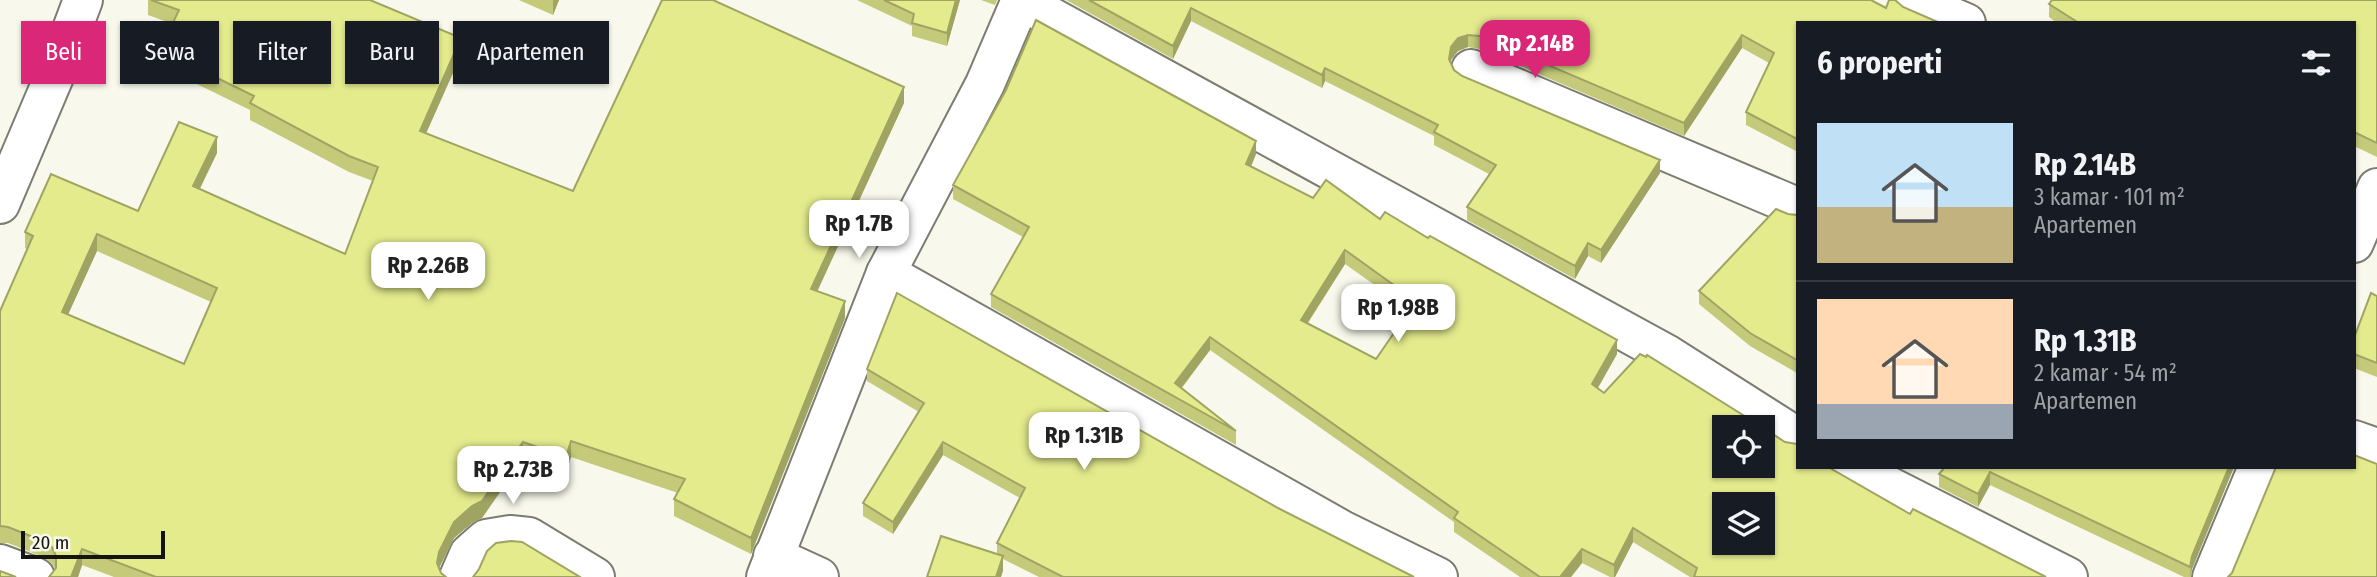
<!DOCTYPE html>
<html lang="id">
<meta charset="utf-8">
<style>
body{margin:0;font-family:"Fira Sans Condensed",sans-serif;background:#242831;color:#f1f3f6;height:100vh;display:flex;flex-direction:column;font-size:26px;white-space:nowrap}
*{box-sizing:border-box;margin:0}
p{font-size:23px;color:#9ea1a6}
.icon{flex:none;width:38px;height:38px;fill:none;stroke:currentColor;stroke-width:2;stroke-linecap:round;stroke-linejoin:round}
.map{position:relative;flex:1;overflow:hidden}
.side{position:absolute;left:1796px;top:21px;width:560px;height:448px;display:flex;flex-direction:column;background:#171b24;border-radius:0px;box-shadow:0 2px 5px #0004}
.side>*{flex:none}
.top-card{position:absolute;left:21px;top:21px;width:665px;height:63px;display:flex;gap:14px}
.tools{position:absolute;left:1712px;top:415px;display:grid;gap:14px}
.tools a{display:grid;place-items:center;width:63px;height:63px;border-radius:0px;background:#171b24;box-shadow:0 2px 5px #0004;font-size:35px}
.scale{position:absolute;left:21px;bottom:18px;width:144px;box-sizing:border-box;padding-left:7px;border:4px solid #151510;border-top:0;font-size:19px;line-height:24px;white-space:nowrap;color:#151510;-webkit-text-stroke:5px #f8f9ec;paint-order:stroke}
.price{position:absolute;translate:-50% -60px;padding:0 16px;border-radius:14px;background:#fff;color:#222;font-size:23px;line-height:46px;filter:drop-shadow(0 2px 4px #0008)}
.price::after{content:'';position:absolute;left:50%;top:42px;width:21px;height:16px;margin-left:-10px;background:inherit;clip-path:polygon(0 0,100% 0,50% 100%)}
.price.current{background:#db2777;color:#fff}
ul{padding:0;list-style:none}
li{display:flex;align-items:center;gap:21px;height:175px;padding:0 21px}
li+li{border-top:2px solid #363941}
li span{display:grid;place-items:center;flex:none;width:196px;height:140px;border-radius:0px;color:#555}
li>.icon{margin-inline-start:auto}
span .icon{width:84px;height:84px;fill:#fffc;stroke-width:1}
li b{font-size:30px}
h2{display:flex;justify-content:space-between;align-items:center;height:84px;padding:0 21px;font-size:30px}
.tag{padding:0 24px;border-radius:0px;background:#171b24;box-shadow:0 2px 5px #0004;font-size:24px;line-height:63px}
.tag.current{background:#db2777;color:#fff}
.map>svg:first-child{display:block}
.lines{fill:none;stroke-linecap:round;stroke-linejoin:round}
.minor-casing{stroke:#7b7d71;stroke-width:42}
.major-casing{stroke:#7b7d71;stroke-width:42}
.minor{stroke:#fff;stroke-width:38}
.major{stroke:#fff;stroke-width:38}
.wall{fill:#c4ca79;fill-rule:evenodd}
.shaded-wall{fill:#a0a463}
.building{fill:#e4eb8d;stroke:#a0a463;stroke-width:2;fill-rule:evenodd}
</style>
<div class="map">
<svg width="2377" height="577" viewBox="0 0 2377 577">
<rect width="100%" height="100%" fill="#f8f9ec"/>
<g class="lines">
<g class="minor-casing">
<g id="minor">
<path d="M1020,0L1668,355L1797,437"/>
<path d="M1912,0L1966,23"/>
<path d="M1471,69L1797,207"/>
<path d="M2354,243L2377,188"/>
<path d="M886,273L1342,530L1438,577"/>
<path d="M2354,440L2377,448"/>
<path d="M1851,467L2068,577"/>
<path d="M773,556L819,577"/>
<path d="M0,564L35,577"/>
<path d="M459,577L469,554L486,539L510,535L529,537L595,577"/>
<path d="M766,577L886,273L985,84L1021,0"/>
<path d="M2212,577L2258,467"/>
</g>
</g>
<g class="major-casing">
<path id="major" d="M0,204L56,72L83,0"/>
</g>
<use href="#minor" class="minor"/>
<use href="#major" class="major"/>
</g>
<g class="wall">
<path d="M148,0H370L461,55L426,133L573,191L904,103L817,291L845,318L751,554L674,516V499L678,493L571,457L566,473L523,459L482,518L472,523L454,538L439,568L441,573L446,577H114L82,565L78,577H49L55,569L52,564L43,557L8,543H0V311L27,249L25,248V232L138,211L217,153L200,189L345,254L373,181L349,172L250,120V110L160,66V50L173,24L148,15ZM97,251L211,302L184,364L68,314Z"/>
<path d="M519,0H559L553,15Z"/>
<path d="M857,0H960L947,46L912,36V26Z"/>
<path d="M981,0H997L995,5Z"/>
<path d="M1066,0H1871L1886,8L1903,7L1797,23V164L1796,163V151L1746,125V112L1769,63L1742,48L1684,136L1480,49L1468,47L1458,51L1451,60V63L1454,70L1462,76L1660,173L1601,263L1588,256L1575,279L1467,220V207L1489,174L1434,145V136L1325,81L1322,88L1191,21L1173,59Z"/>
<path d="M2377,0V157L2354,146V23H2057L2049,17V4Z"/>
<path d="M1256,154L1251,167L1313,198L1380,219L1617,354L1598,388L1604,393L1797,467L1910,514L2046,577H1690L1633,542L1615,577H1610L1582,563L1571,577H1520L1454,532V522L1210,350L1182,388L1236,431V445L991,307V294L1023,237L953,199V185ZM1345,264L1410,310L1376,359L1308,323Z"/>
<path d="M1788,214L1797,215V373L1750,346L1699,304V291Z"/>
<path d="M2377,296V377L2354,368V338Z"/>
<path d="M867,369L1278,508L1414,577H1039L1003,559V571L997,554V543L1020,498L943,455L893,534L863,516V503L919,412L867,381Z"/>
<path d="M1945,467H2234L2192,569L2191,577H2184L1990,485L1978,507L1939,487V474Z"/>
</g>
<g class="shaded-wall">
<path d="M553,0H559L553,15Z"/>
<path d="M956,0H960L947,46V33Z"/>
<path d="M1191,8V21L1173,59V46Z"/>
<path d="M1468,35V47L1458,51L1451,60L1449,72V59L1451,47L1458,38Z"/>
<path d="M1742,35V48L1684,136V123Z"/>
<path d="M461,38V55L420,147V131Z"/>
<path d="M1325,68V81L1322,88V75Z"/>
<path d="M904,87V103L811,305V289Z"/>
<path d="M217,137V153L193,202V186Z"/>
<path d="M1256,141V154L1246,178V164Z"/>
<path d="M1660,160V173L1601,263V250Z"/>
<path d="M97,234V251L62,328V312Z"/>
<path d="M1588,243V256L1575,279V266Z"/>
<path d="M1345,250V264L1301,333V320Z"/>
<path d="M845,301V318L751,554V538Z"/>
<path d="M1210,337V350L1175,396V383Z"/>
<path d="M1617,340V354L1592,398V384Z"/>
<path d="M571,441V457L566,473V457Z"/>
<path d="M523,442V459L482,518L472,523L454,538L439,568L437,563L439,552L454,522Z"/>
<path d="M943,442V455L893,534V522Z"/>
<path d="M2229,467H2234L2192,569L2190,577L2192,556Z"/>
<path d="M1990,472V485L1978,507V494Z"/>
<path d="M1633,528V542L1615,577H1614V565Z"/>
<path d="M82,549V565L78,577H71Z"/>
<path d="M1582,549V563L1571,577H1560Z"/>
<path d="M1003,556V571L1001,577H996Z"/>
</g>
<g class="building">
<path d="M151,0H370L461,38L420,131L573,191L662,0H713L904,87L811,289L845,301L751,538L674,499L685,479L571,441L566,457L523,442L482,501L472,506L454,522L439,552L437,563L441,573L446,577H156L82,549L71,577H49L56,568V556L52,547L43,541L8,527L0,526V311L33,236L25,232L51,174L138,211L179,122L217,137L193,186L345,254L378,167L349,156L250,103L254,96L160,50L179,10ZM97,234L217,288L184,364L62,312Z"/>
<path d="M884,0H956L947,33L912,23L914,14Z"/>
<path d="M1089,0H1871L1886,8L1889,0H1895L1903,7L1940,23H1797V139L1746,112L1774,53L1742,35L1684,123L1480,36L1468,35L1458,38L1451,47L1449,59L1454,70L1462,76L1660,160L1601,250L1588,243L1575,266L1467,207L1496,165L1434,132L1438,125L1325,68L1322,75L1191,8L1173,46Z"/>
<path d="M2052,0H2377V143L2354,132V23H2079L2049,4Z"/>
<path d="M1036,20L1256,141L1246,164L1313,198L1326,180L1380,219L1385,212L1428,238L1430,236L1617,340L1592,384L1604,393L1640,354L1646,357L1647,355L1762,427H1724V466H1762V427L1785,442L1797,444V467H1828L1910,514L1913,509L2046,577H1694L1697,568L1633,528L1614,565L1582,549L1560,577H1540L1454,518L1458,512L1210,337L1175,383L1236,431L991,294L1029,227L953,185L1006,90ZM1345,250L1416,301L1376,359L1301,320ZM1724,504H1762V542H1724Z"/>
<path d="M1776,209L1788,214L1797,215V360L1750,333L1699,291Z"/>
<path d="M897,293L1278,508L1414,577H1063L997,543L1025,488L943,442L893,522L863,503L924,403L867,369Z"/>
<path d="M2371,293L2377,296V363L2354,354V338Z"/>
<path d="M2354,455L2377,464V577H2228L2232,573L2276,467H2354Z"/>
<path d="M1945,467H2229L2192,556L2190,567L1990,472L1978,494L1939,474Z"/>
<path d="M941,536L1003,556L996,577H927Z"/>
<path d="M511,541L522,542L580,577H473L479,569L487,551L496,543Z"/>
<path d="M0,571L16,577H0Z"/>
</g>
</svg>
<div class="tools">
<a><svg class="icon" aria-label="locate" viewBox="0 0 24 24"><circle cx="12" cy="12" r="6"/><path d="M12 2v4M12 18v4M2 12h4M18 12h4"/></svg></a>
<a><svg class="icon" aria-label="layers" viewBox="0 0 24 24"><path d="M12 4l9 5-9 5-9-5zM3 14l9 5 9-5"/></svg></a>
</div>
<div class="scale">20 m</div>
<b class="price current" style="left:1535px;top:80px">Rp 2.14B</b>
<b class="price" style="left:859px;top:260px">Rp 1.7B</b>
<b class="price" style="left:428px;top:302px">Rp 2.26B</b>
<b class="price" style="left:1398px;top:344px">Rp 1.98B</b>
<b class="price" style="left:1084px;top:472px">Rp 1.31B</b>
<b class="price" style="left:513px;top:506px">Rp 2.73B</b>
<div class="top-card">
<a class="tag current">Beli</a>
<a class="tag">Sewa</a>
<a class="tag">Filter</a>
<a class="tag">Baru</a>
<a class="tag">Apartemen</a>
</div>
<section class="side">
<h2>6 properti<svg class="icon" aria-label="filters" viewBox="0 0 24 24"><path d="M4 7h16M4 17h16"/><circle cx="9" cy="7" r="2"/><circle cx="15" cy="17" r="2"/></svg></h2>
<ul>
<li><span style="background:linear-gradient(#bfe0f5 60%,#c2b280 0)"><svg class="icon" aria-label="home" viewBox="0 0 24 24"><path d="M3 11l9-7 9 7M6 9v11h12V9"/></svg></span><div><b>Rp 2.14B</b><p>3 kamar · 101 m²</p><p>Apartemen</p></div></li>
<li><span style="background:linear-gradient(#ffd9b3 75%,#9aa5b1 0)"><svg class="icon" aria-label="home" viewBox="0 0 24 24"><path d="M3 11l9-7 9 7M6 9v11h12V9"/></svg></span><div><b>Rp 1.31B</b><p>2 kamar · 54 m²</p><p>Apartemen</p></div></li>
</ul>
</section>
</div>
